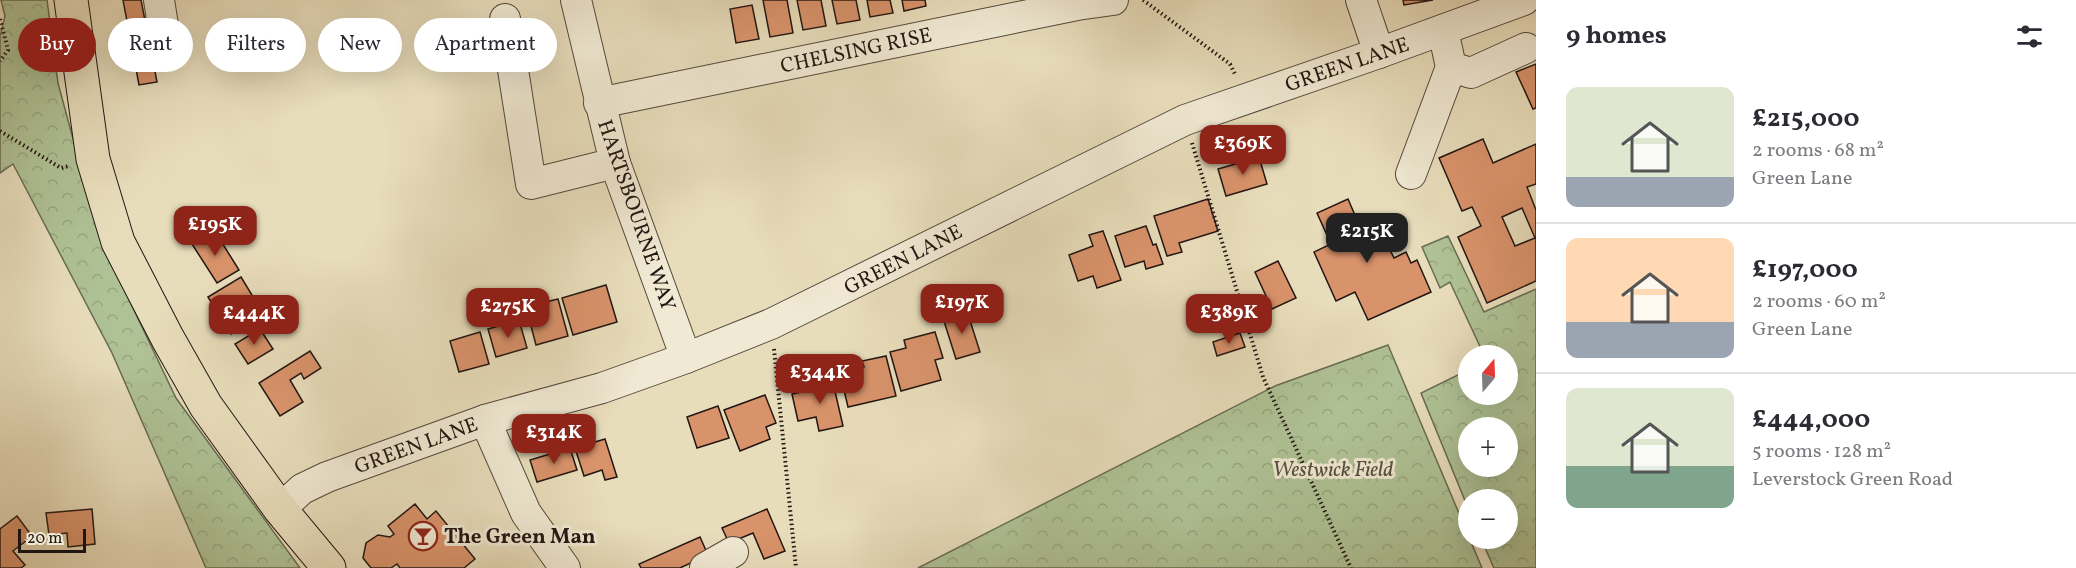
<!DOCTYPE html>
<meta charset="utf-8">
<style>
body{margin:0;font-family:Vollkorn,serif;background:#f2f2f3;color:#2b2b33;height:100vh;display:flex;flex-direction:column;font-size:22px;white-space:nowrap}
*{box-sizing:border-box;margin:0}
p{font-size:20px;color:#7c7c81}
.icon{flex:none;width:33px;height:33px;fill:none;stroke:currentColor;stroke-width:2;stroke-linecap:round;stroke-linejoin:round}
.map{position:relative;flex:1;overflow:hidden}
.drawer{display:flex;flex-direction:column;background:#fff;width:540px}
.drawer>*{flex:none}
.guide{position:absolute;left:18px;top:18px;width:570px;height:54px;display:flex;gap:12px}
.needle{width:39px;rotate:19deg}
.controls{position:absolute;left:1458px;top:345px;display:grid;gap:12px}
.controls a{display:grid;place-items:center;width:60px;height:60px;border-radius:50%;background:#fff;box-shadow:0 6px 24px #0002;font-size:30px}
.scale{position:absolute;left:18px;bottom:15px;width:68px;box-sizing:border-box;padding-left:6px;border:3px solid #221612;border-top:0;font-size:16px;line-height:21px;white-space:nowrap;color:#221612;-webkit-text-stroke:4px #f0e9d3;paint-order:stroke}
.price{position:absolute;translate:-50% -51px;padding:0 14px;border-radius:12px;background:#8f2418;color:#fff;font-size:20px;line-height:39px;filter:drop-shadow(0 2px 3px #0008)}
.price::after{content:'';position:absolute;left:50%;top:36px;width:18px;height:14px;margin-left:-9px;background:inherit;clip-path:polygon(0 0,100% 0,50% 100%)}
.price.current{background:#222;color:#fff}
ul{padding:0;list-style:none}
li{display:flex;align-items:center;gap:18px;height:150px;padding:0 30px}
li+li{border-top:2px solid #e1e1e2}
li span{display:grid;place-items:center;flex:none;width:168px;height:120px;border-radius:12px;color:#555}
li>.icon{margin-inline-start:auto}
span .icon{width:72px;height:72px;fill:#fffc;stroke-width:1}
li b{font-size:26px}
h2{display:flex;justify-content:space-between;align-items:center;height:72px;padding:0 30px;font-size:26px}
.tag{padding:0 21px;border-radius:27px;background:#fff;box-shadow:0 6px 24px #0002;font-size:21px;line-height:54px}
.tag.current{background:#8f2418;color:#fff}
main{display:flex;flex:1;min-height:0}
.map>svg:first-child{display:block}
.park{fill:url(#park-crowns);stroke:#686c54;stroke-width:1.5;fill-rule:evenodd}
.building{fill:#d9936b;stroke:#221612;stroke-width:1.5;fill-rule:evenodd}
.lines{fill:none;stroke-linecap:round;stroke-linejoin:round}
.minor-casing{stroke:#54483c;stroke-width:32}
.major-casing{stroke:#221612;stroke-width:35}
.path{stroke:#221612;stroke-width:4;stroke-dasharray:1.5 3;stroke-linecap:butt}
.minor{stroke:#f0e9d3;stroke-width:30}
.major{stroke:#e8ddbb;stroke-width:33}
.labels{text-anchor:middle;stroke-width:6;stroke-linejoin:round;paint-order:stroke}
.street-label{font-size:21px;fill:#221612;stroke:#f0e9d3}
.park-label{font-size:21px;font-style:italic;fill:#535240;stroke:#f0e9d3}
.poi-label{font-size:21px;font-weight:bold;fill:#221612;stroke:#f0e9d3;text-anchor:start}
</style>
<main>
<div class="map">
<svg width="1536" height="568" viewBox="0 0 1536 568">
<defs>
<pattern id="park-crowns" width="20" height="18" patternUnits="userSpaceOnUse" patternTransform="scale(1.5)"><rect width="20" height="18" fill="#afc295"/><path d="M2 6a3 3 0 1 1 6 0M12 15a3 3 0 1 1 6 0" fill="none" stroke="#96a67f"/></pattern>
</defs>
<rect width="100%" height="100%" fill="#e8ddbb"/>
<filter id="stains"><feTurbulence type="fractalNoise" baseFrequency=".00333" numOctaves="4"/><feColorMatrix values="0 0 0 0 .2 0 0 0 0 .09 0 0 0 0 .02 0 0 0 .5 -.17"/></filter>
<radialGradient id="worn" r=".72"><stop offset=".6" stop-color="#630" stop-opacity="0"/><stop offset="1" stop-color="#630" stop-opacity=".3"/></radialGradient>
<g class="park">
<path d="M1,0H47L58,83L100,239L176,398L300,568H206L112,353L13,164L0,173V36L5,16Z"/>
<path d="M1448,236L1484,312L1536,289V568H1494L1481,539L1508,538V500H1468V508L1421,393L1468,370V394H1508V356L1484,355L1450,282L1440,288L1422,247ZM1468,428H1508V466H1468Z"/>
<path d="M1388,345L1482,568H918L1275,386Z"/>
</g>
<g class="building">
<path d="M123,0H141L157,82L139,85Z"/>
<path d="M763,0H787L793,33L770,37Z"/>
<path d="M797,0H821L826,26L803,30Z"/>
<path d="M832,0H856L860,20L837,24Z"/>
<path d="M867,0H890L893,13L870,17Z"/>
<path d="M902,0H925L926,6L904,11Z"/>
<path d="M1403,0H1433L1404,5Z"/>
<path d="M752,5L759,39L736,43L730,9Z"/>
<path d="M1536,64V108L1533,109L1516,72Z"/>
<path d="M1483,139L1493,163L1536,144V184L1527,187L1536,210V281L1487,303L1458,237L1481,226L1472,207L1462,211L1439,158ZM1522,208L1535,238L1515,246L1502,217Z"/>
<path d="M1259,157L1267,184L1226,196L1218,169Z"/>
<path d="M1208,199L1218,231L1179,243L1182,252L1167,256L1154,216Z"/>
<path d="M1348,199L1361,229L1371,225L1376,235L1392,228L1398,242L1388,246L1394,258L1406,252L1411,263L1417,260L1431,292L1368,320L1355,292L1336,301L1314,252L1331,244L1317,213Z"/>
<path d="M1146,226L1153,245L1156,244L1163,264L1146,269L1144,261L1125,267L1115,236Z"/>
<path d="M214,230L239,270L217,283L192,244Z"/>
<path d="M1103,231L1121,280L1097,288L1093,276L1078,281L1069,255L1093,246L1089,235Z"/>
<path d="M1278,261L1296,298L1272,309L1255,272Z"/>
<path d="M241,277L264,315L231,334L208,297Z"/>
<path d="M606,285L617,322L573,335L562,298Z"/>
<path d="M558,299L568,336L536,345L526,307Z"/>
<path d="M967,311L980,352L956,359L943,318Z"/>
<path d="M519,320L527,348L496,357L488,329Z"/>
<path d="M260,329L273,349L248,364L235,344Z"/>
<path d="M480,332L489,364L459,372L450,341Z"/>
<path d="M935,332L943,358L935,360L941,380L901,391L890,352L906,348L904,340Z"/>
<path d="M1240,333L1245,347L1217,356L1213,342Z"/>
<path d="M310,351L321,368L304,379L301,373L290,380L303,402L280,416L259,383Z"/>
<path d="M886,356L896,396L848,407L840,373L864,367L862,361Z"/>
<path d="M831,374L843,426L819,431L816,417L798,421L792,394L821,388L819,377Z"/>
<path d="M765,395L776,423L766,427L770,439L740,451L724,410Z"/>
<path d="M718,406L729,438L697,448L687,417Z"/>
<path d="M605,439L617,477L605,480L602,470L584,476L575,448Z"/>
<path d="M570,448L577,470L537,482L530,460Z"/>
<path d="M415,504L427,519L436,511L475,559L464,568H400L397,564L391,568H371L363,558L366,543L378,535L390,537L394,534L388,526Z"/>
<path d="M92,509L95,544L68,547L67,533L49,535L46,513Z"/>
<path d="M767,509L785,551L764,559L753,533L729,543L722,528Z"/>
<path d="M17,516L32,536L13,551L25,565L21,568H0V529Z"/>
<path d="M700,537L708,555L680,568H641L639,564Z"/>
</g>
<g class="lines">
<g class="minor-casing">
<g id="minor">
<path d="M159,0L165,38"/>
<path d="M576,0L615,163L686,358"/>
<path d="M1361,0L1379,53"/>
<path d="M505,19L531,184L615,163"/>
<path d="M1451,67L1471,73L1526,48"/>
<path d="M599,103L1077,5L1113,0"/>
<path d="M1411,174L1451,67L1443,30"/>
<path d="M485,420L526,513L565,568"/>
<path d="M280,509L302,489L327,477L485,420L602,388L686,358L771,324L1185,120L1379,53L1524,0"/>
<path d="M705,568L733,552"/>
</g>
</g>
<g class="major-casing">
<path id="major" d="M71,0L93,159L118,242L168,339L206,406L280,509L329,568"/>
</g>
<g class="path">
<path d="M1143,0L1230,64L1236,76"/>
<path d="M0,19L8,50L0,61"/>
<path d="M0,131L61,168L69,166"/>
<path d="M1192,143L1263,377L1351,568"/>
<path d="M774,349L796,568"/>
</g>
<use href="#minor" class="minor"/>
<use href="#major" class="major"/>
</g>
<defs>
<g id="bar-ring" transform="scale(1.5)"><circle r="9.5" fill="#f0e9d3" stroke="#8f2418" stroke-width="1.5"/><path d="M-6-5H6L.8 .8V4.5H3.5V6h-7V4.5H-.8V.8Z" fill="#8f2418"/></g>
</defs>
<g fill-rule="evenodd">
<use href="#bar-ring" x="423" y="536"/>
</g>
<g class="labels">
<g class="street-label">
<text transform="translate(856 50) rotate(-12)" y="7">CHELSING RISE</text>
<text transform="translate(1347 64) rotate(-19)" y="7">GREEN LANE</text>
<text transform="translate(637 215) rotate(71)" y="7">HARTSBOURNE WAY</text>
<text transform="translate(903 259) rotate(-27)" y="7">GREEN LANE</text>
<text transform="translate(416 445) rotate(-20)" y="7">GREEN LANE</text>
</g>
<g class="park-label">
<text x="1333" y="476">Westwick Field</text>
</g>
<g class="poi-label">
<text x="444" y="543">The Green Man</text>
</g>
</g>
<rect width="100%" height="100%" filter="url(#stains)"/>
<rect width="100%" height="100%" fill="url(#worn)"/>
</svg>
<div class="controls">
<a><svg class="needle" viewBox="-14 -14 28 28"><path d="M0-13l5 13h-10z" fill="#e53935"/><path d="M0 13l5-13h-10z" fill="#7c7c81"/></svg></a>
<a>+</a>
<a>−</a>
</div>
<div class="scale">20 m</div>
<b class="price" style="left:1243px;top:176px">£369K</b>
<b class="price" style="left:215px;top:257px">£195K</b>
<b class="price current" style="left:1367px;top:264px">£215K</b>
<b class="price" style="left:962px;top:335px">£197K</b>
<b class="price" style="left:508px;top:339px">£275K</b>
<b class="price" style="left:1229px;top:345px">£389K</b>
<b class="price" style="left:254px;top:346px">£444K</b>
<b class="price" style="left:820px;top:405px">£344K</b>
<b class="price" style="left:554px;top:465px">£314K</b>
<div class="guide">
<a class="tag current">Buy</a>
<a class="tag">Rent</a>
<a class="tag">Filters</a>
<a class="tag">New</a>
<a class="tag">Apartment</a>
</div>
</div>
<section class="drawer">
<h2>9 homes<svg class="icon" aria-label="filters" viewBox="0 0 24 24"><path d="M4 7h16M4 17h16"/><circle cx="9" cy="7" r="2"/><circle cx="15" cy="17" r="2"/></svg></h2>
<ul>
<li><span style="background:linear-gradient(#dfe7d0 75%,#9aa5b1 0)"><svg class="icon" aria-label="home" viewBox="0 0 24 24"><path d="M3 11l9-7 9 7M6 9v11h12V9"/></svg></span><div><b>£215,000</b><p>2 rooms · 68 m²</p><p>Green Lane</p></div></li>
<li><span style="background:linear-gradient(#ffd9b3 70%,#9aa5b1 0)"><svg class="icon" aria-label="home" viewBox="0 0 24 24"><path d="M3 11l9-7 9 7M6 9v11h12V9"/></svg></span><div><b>£197,000</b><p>2 rooms · 60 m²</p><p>Green Lane</p></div></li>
<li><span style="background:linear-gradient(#dfe7d0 65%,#7fa58c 0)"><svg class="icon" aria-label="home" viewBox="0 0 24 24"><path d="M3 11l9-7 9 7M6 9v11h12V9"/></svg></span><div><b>£444,000</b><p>5 rooms · 128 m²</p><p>Leverstock Green Road</p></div></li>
</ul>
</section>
</main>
